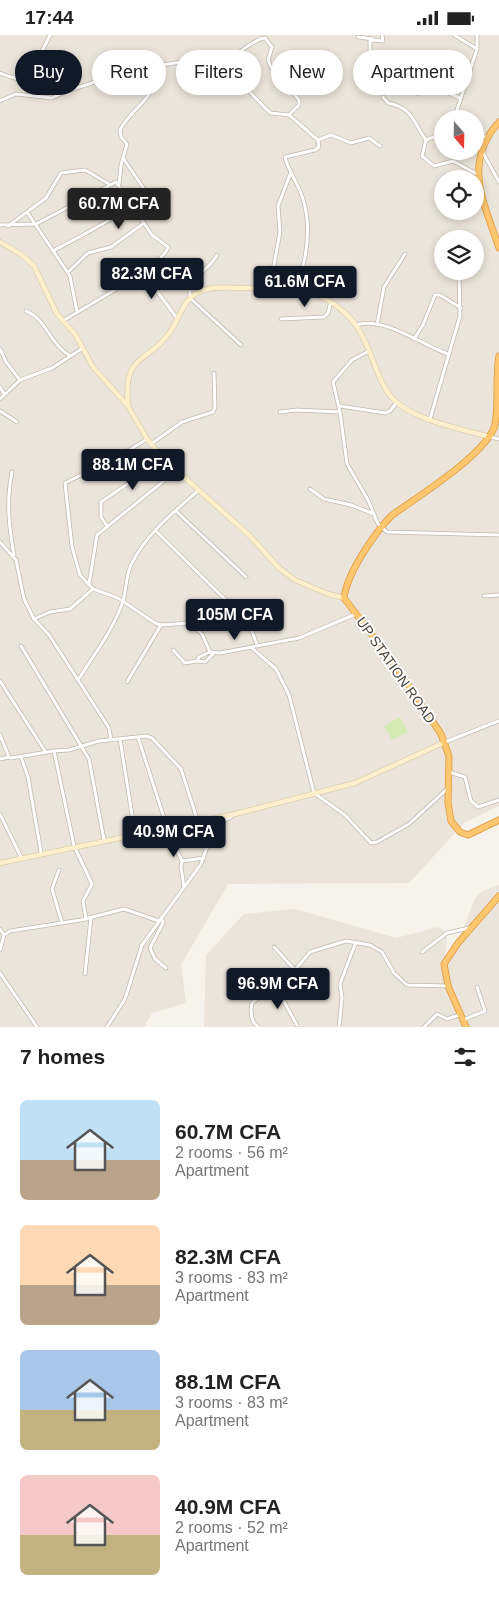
<!DOCTYPE html>
<meta charset="utf-8">
<style>
body{margin:0;font-family:Arial,sans-serif;background:#f6f6f6;color:#222;height:100vh;display:flex;flex-direction:column;font-size:19px;white-space:nowrap}
*{box-sizing:border-box;margin:0}
p{font-size:16px;color:#767676}
.icon{flex:none;width:28px;height:28px;fill:none;stroke:currentColor;stroke-width:2;stroke-linecap:round;stroke-linejoin:round}
.map{position:relative;height:992px;overflow:hidden}
.panel{display:flex;flex-direction:column;background:#fff;flex:1}
.panel>*{flex:none}
.top-card{position:absolute;left:15px;top:15px;width:470px;height:45px;display:flex;gap:10px}
.needle{width:32px;rotate:160deg}
.buttons{position:absolute;left:434px;top:75px;display:grid;gap:10px}
.buttons a{display:grid;place-items:center;width:50px;height:50px;border-radius:50%;background:#fff;box-shadow:0 2px 8px #0003;font-size:25px}
.price{position:absolute;translate:-50% -42px;padding:0 11px;border-radius:5px;background:#111827;color:#fff;font-size:16px;line-height:32px;filter:drop-shadow(0 1px 2px #0008)}
.price::after{content:'';position:absolute;left:50%;top:30px;width:15px;height:11px;margin-left:-8px;background:inherit;clip-path:polygon(0 0,100% 0,50% 100%)}
.price.current{background:#222;color:#fff}
ul{padding:0;list-style:none}
li{display:flex;align-items:center;gap:15px;height:125px;padding:0 20px}
li span{display:grid;place-items:center;flex:none;width:140px;height:100px;border-radius:8px;color:#555}
li>.icon{margin-inline-start:auto}
span .icon{width:60px;height:60px;fill:#fffc;stroke-width:1}
li b{font-size:21px}
h2{display:flex;justify-content:space-between;align-items:center;height:60px;padding:0 20px;font-size:21px}
.pill{padding:0 18px;border-radius:22px;background:#fff;box-shadow:0 2px 8px #0003;font-size:18px;line-height:45px}
.pill.current{background:#111827;color:#fff}
.status{display:flex;justify-content:space-between;align-items:center;height:35px;padding:0 25px;background:#fff;direction:ltr}
.status svg{height:14px;fill:currentColor}
.map>svg:first-child{display:block}
.residential{fill:#eae4da;fill-rule:evenodd}
.green{fill:#d5e9b5}
.lines{fill:none;stroke-linecap:round;stroke-linejoin:round}
.street-casing{stroke:#c1b9ae;stroke-width:4.5}
.secondary-casing{stroke:#d5c39b;stroke-width:5.5}
.highway-casing{stroke:#de993d;stroke-width:7}
.street{stroke:#fff;stroke-width:3}
.secondary{stroke:#fef0cd;stroke-width:4.5}
.highway{stroke:#fdc66f;stroke-width:5.5}
.labels{text-anchor:middle;stroke-width:4;stroke-linejoin:round;paint-order:stroke}
.street-label{font-size:14px;fill:#4a4339;stroke:#fff}
</style>
<div class="status"><b>17:44</b><svg viewBox="0 0 49 12"><path d="M0 12V9h3v3zM5 12V6h3v6zM10 12V3h3v9zM15 12V0h3v12zM26 1h20v11H26zM47 4h2v5h-2z"/></svg></div>
<div class="map">
<svg width="499" height="992" viewBox="0 0 499 992">
<rect width="100%" height="100%" fill="#f6f2ec"/>
<g class="residential">
<path d="M0,0H499V771L465,787L409,848L228,849L181,930L186,968L152,978L144,992H0ZM442,84H475V116H442ZM442,144H475V176H442ZM442,204H475V236H442Z"/>
<path d="M499,850V992H204L206,920L244,879L295,874L396,903L438,892L447,898L445,929L450,928L475,863L483,856Z"/>
</g>
<path class="green" d="M400,682L408,697L392,705L384,691Z"/>
<g class="lines">
<g class="street-casing">
<g id="street">
<path d="M454,0L477,14"/>
<path d="M358,2L373,4"/>
<path d="M370,19V5L383,6L382,0"/>
<path d="M411,30L409,37L418,59"/>
<path d="M403,36L415,26H421L437,53L460,63"/>
<path d="M0,38C14,45 31,42 35,60"/>
<path d="M238,45C236,40 231,31 232,26C234,19 258,3 265,3L272,12L268,25L271,32L299,65V70L289,80"/>
<path d="M27,47L50,0"/>
<path d="M383,62L388,68C413,73 413,87 426,105L442,99"/>
<path d="M0,66L16,59L52,63L67,56L133,35L187,26C218,24 247,53 266,74L271,78L289,80L318,105L319,112L315,115L285,122C288,135 296,146 301,158C313,190 307,224 296,254"/>
<path d="M454,84L477,14V0"/>
<path d="M475,101L487,102"/>
<path d="M318,105L331,100L351,108L369,103L380,111"/>
<path d="M426,105L422,121L434,131L453,126L477,139"/>
<path d="M482,116L499,147"/>
<path d="M119,149L121,130L127,109L121,102L120,95C131,72 161,62 154,32"/>
<path d="M27,177L70,241L77,277"/>
<path d="M0,190L36,189L116,147L152,200L168,212C163,232 83,272 63,286"/>
<path d="M8,191L46,163L61,138L85,135L109,149"/>
<path d="M53,216C69,207 145,170 144,154L123,123"/>
<path d="M217,220C209,236 187,242 190,263L241,310"/>
<path d="M68,237L88,218L111,212L144,188"/>
<path d="M143,237L176,282"/>
<path d="M270,252L280,197L278,171L291,137"/>
<path d="M26,276C45,283 51,310 69,320"/>
<path d="M281,284L324,282L328,278L331,266"/>
<path d="M356,290C384,281 422,310 448,319"/>
<path d="M377,290L384,252L405,219"/>
<path d="M414,304L423,290L435,260H440L461,273"/>
<path d="M0,314L6,327L20,345"/>
<path d="M0,352L4,359"/>
<path d="M0,364L20,345L52,333L83,313"/>
<path d="M340,371L385,378L390,376L397,367"/>
<path d="M0,376L17,387"/>
<path d="M280,377L297,375L340,377L347,429L368,465L378,489L387,497L499,500"/>
<path d="M340,377L333,347L352,325L369,316"/>
<path d="M430,384L460,281L459,236"/>
<path d="M490,402L499,404"/>
<path d="M147,404L123,419L65,448L72,512L80,540L93,554L118,563L155,588L161,590L190,588L202,599L210,617"/>
<path d="M151,409L182,387L213,377L215,372L214,338"/>
<path d="M12,437C6,466 9,492 14,520"/>
<path d="M310,454L324,464L351,470L374,479"/>
<path d="M176,476L246,542"/>
<path d="M107,491L101,482V467L164,424"/>
<path d="M156,496L249,588L257,610"/>
<path d="M0,507L16,525L24,564L34,584L49,600L109,693L111,705"/>
<path d="M89,549L97,500L176,436"/>
<path d="M484,561L499,560"/>
<path d="M34,584L50,577L70,574L93,554"/>
<path d="M21,611L89,724L104,805"/>
<path d="M251,612L276,634L289,660L314,758L345,780L371,808L377,807L409,789L447,754"/>
<path d="M173,615L185,628L197,626"/>
<path d="M214,618L205,627L197,626L199,622L210,617L220,618L299,603L356,579"/>
<path d="M78,645C93,621 113,595 122,569C127,555 125,541 132,528C146,499 175,476 199,455"/>
<path d="M0,646L45,716"/>
<path d="M127,647L161,590"/>
<path d="M0,700L9,722L11,723L54,716"/>
<path d="M138,702L167,792"/>
<path d="M120,704L135,799"/>
<path d="M445,707L499,686"/>
<path d="M21,722L28,742L41,817"/>
<path d="M0,724L9,722"/>
<path d="M449,737L465,742L471,766L478,772L499,765"/>
<path d="M0,779L21,822"/>
<path d="M175,811L182,826"/>
<path d="M59,835L52,854L62,888"/>
<path d="M184,852L181,832L182,826L204,823"/>
<path d="M161,883L163,888L150,913L155,924L166,933"/>
<path d="M86,884L83,866L92,849L74,811L54,716L69,715L99,706L146,701L152,703L181,734L198,787"/>
<path d="M0,894L4,900"/>
<path d="M274,912L295,935"/>
<path d="M0,915L4,900L10,896L81,885L124,874L159,886"/>
<path d="M422,917L447,898L469,893"/>
<path d="M0,938L37,992"/>
<path d="M85,939L91,883"/>
<path d="M275,951L297,990"/>
<path d="M463,985L485,976L477,952"/>
<path d="M107,992L125,964L142,910L201,829L212,797L217,790L232,781"/>
<path d="M258,992C251,987 250,976 252,968L295,935L310,917L346,906L370,910L382,917L394,938L407,950L447,951"/>
<path d="M339,992L342,963L340,949L356,907"/>
<path d="M424,992L437,979L447,984L459,980"/>
</g>
</g>
<g class="secondary-casing">
<g id="secondary">
<path d="M0,207L22,220L34,231L57,279L75,299L93,332L128,371L147,404L164,424L250,501L279,533L295,545L328,559L344,563"/>
<path d="M128,371C123,317 147,330 170,297C179,285 182,266 197,258C212,250 230,253 246,253C290,253 325,251 355,289C372,311 376,348 395,366C417,386 462,394 490,402"/>
<path d="M0,828L235,779L355,748L445,707"/>
</g>
</g>
<g class="highway-casing">
<g id="highway">
<path d="M499,87C462,128 484,167 499,213"/>
<path d="M499,321C495,344 499,368 495,390C487,419 417,462 391,481C374,499 347,538 344,563L395,630L441,699L449,721L448,768L451,786L460,797L468,800L499,785"/>
<path d="M466,992L448,951L444,929L458,908L499,861"/>
</g>
</g>
<use href="#street" class="street"/>
<use href="#secondary" class="secondary"/>
<use href="#highway" class="highway"/>
</g>
<g class="labels">
<g class="street-label">
<text transform="translate(396 635) rotate(55)" y="5">UP STATION ROAD</text>
</g>
</g>
</svg>
<div class="buttons">
<a><svg class="needle" viewBox="-14 -14 28 28"><path d="M0-13l5 13h-10z" fill="#e53935"/><path d="M0 13l5-13h-10z" fill="#767676"/></svg></a>
<a><svg class="icon" aria-label="locate" viewBox="0 0 24 24"><circle cx="12" cy="12" r="6"/><path d="M12 2v4M12 18v4M2 12h4M18 12h4"/></svg></a>
<a><svg class="icon" aria-label="layers" viewBox="0 0 24 24"><path d="M12 4l9 5-9 5-9-5zM3 14l9 5 9-5"/></svg></a>
</div>
<b class="price current" style="left:119px;top:195px">60.7M CFA</b>
<b class="price" style="left:152px;top:265px">82.3M CFA</b>
<b class="price" style="left:305px;top:273px">61.6M CFA</b>
<b class="price" style="left:133px;top:456px">88.1M CFA</b>
<b class="price" style="left:235px;top:606px">105M CFA</b>
<b class="price" style="left:174px;top:823px">40.9M CFA</b>
<b class="price" style="left:278px;top:975px">96.9M CFA</b>
<div class="top-card">
<a class="pill current">Buy</a>
<a class="pill">Rent</a>
<a class="pill">Filters</a>
<a class="pill">New</a>
<a class="pill">Apartment</a>
</div>
</div>
<section class="panel">
<h2>7 homes<svg class="icon" aria-label="filters" viewBox="0 0 24 24"><path d="M4 7h16M4 17h16"/><circle cx="9" cy="7" r="2"/><circle cx="15" cy="17" r="2"/></svg></h2>
<ul>
<li><span style="background:linear-gradient(#bfe0f5 60%,#b9a48a 0)"><svg class="icon" aria-label="home" viewBox="0 0 24 24"><path d="M3 11l9-7 9 7M6 9v11h12V9"/></svg></span><div><b>60.7M CFA</b><p>2 rooms · 56 m²</p><p>Apartment</p></div></li>
<li><span style="background:linear-gradient(#ffd9b3 60%,#b9a48a 0)"><svg class="icon" aria-label="home" viewBox="0 0 24 24"><path d="M3 11l9-7 9 7M6 9v11h12V9"/></svg></span><div><b>82.3M CFA</b><p>3 rooms · 83 m²</p><p>Apartment</p></div></li>
<li><span style="background:linear-gradient(#a9c7e8 60%,#c2b280 0)"><svg class="icon" aria-label="home" viewBox="0 0 24 24"><path d="M3 11l9-7 9 7M6 9v11h12V9"/></svg></span><div><b>88.1M CFA</b><p>3 rooms · 83 m²</p><p>Apartment</p></div></li>
<li><span style="background:linear-gradient(#f6c9c9 60%,#c2b280 0)"><svg class="icon" aria-label="home" viewBox="0 0 24 24"><path d="M3 11l9-7 9 7M6 9v11h12V9"/></svg></span><div><b>40.9M CFA</b><p>2 rooms · 52 m²</p><p>Apartment</p></div></li>
</ul>
</section>
